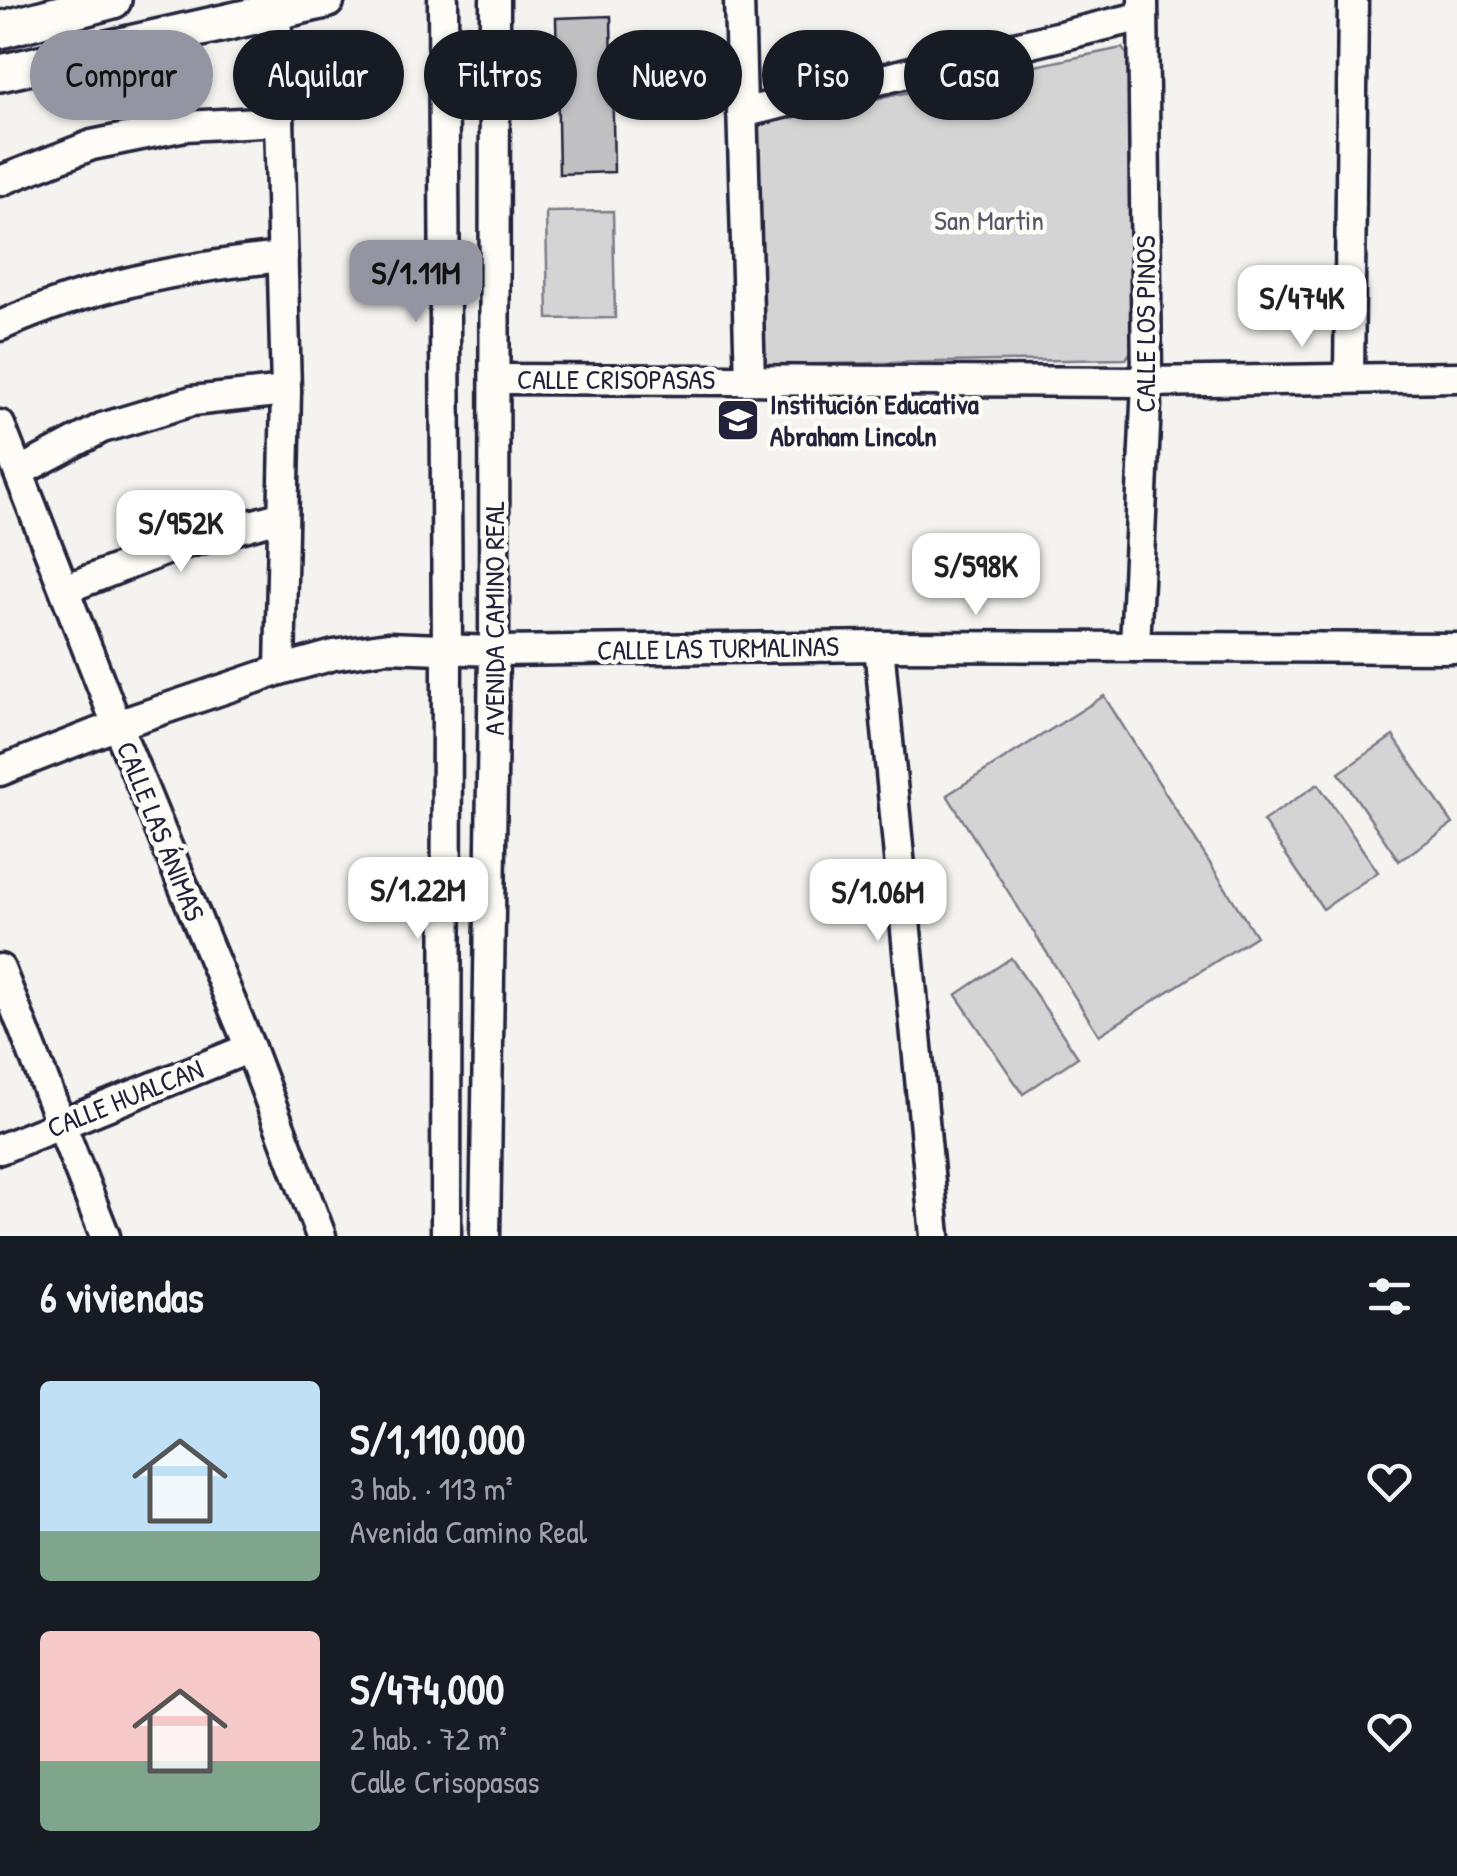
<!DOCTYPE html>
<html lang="es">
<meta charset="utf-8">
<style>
body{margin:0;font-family:"Patrick Hand",sans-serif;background:#242831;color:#f1f3f6;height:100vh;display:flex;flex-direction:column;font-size:38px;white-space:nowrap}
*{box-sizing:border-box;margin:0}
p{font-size:32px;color:#9ea1a6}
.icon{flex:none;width:55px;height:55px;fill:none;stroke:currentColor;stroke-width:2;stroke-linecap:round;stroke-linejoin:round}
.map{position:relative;height:1236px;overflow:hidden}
.sheet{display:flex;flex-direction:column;background:#171b24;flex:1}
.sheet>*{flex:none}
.banner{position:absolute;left:30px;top:30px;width:1398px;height:90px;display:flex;gap:20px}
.price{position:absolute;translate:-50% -85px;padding:0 22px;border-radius:20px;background:#fff;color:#222;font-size:32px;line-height:65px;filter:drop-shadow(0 2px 5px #0008)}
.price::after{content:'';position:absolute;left:50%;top:60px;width:30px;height:22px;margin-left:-15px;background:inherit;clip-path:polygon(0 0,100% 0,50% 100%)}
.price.current{background:#9495a2;color:#111}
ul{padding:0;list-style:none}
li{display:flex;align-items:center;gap:30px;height:250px;padding:0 40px}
li span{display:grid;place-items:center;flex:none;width:280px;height:200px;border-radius:10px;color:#555}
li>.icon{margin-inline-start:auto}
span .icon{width:120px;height:120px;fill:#fffc;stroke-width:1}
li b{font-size:42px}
h2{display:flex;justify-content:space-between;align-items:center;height:120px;padding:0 40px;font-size:42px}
.pill{padding:0 35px;border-radius:45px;background:#171b24;box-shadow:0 2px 8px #0004;font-size:35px;line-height:90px}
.pill.current{background:#9495a2;color:#111}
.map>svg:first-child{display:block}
.green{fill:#d5d4d5;stroke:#7c7b88;stroke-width:2.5}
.building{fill:#c0bfc2;stroke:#22223b;stroke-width:2.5}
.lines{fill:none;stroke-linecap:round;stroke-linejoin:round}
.minor-casing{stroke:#22223b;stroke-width:35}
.major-casing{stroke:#22223b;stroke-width:42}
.minor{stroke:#fdfcf7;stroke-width:28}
.major{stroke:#fdfcf7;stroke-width:35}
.labels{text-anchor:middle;stroke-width:9;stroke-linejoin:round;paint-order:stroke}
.park-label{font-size:28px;fill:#585769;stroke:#fdfcf7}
.street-label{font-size:28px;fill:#22223b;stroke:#fdfcf7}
.poi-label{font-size:28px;font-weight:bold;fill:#22223b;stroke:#fdfcf7;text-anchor:start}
</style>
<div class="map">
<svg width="1457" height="1236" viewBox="0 0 1457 1236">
<rect width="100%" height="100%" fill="#f4f3ef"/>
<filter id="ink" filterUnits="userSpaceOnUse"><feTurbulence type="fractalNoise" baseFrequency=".01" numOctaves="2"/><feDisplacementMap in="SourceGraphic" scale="20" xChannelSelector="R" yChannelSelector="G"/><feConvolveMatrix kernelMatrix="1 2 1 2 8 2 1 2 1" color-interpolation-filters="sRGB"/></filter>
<g filter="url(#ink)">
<g class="green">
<path d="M1122,48L1133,62L1134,347L1126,359L764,365L751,125Z"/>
<path d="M613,211L615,318L548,319L546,212Z"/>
<path d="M1104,696L1256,936L1099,1035L947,795Z"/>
<path d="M1393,736L1453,824L1399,861L1339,773Z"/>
<path d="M1318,784L1378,872L1323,909L1263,821Z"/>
<path d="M1011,958L1078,1057L1023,1094L956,995Z"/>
</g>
<path class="building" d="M611,16L614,172L559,174L556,18Z"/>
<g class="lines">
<g class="minor-casing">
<g id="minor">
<path d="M276,0L286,391L280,670"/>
<path d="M443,0L447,649L446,1236"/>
<path d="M739,0L750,380"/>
<path d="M742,113L1143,16"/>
<path d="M0,181L92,145L185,126L279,121"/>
<path d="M0,326C92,285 184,267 283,257"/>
<path d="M1349,378L1353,0"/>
<path d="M495,379L1147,382L1457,377"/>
<path d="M0,425L117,725L250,1048L321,1236"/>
<path d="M19,472L102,428L192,401L286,391"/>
<path d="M65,589L179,545L283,516"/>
<path d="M879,646L935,1236"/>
<path d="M1135,647L1147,382L1143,0"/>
<path d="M0,771L117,725L280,670L334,655L388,647L494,651L879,646L1457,648"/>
<path d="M0,969L105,1236"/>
<path d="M0,1149L250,1048"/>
<path d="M485,1236L494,651L495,0"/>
</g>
</g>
<g class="major-casing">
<g id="major">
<path d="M0,30L113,0"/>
<path d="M0,73L326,0"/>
</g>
</g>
<use href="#minor" class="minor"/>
<use href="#major" class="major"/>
</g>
</g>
<defs>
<g id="school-square" transform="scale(2.25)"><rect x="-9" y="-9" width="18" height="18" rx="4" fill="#22223b" stroke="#fdfcf7"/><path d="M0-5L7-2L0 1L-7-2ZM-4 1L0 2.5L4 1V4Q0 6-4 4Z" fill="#fff"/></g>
</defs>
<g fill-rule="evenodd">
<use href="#school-square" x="738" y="420"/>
</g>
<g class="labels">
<g class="park-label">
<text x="989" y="230">San Martin</text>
</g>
<g class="street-label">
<text transform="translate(1145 324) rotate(-90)" y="10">CALLE LOS PINOS</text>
<text x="616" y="389">CALLE CRISOPASAS</text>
<text transform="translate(494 618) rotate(-90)" y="10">AVENIDA CAMINO REAL</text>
<text transform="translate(718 648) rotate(-1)" y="10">CALLE LAS TURMALINAS</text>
<text transform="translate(161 831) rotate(68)" y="10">CALLE LAS ÁNIMAS</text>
<text transform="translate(125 1098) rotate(-22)" y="10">CALLE HUALCAN</text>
</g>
<g class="poi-label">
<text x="770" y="414">Institución Educativa<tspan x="770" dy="32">Abraham Lincoln</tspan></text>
</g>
</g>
</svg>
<b class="price current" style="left:416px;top:325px">S/1.11M</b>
<b class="price" style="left:1302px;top:350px">S/474K</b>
<b class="price" style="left:181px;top:575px">S/952K</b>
<b class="price" style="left:976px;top:618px">S/598K</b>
<b class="price" style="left:418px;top:942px">S/1.22M</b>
<b class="price" style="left:878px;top:944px">S/1.06M</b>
<div class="banner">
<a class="pill current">Comprar</a>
<a class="pill">Alquilar</a>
<a class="pill">Filtros</a>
<a class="pill">Nuevo</a>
<a class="pill">Piso</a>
<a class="pill">Casa</a>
</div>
</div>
<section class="sheet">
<h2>6 viviendas<svg class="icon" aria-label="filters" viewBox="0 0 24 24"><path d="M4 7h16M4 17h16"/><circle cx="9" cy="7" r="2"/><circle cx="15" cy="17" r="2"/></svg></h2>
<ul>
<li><span style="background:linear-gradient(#bfe0f5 75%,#7fa58c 0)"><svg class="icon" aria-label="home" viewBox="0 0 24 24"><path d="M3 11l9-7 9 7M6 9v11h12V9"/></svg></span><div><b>S/1,110,000</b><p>3 hab. · 113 m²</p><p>Avenida Camino Real</p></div><svg class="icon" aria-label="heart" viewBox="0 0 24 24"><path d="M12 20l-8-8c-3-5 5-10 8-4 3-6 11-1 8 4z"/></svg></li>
<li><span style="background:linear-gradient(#f6c9c9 65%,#7fa58c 0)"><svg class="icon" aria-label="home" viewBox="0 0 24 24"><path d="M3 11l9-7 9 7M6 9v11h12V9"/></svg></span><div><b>S/474,000</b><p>2 hab. · 72 m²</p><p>Calle Crisopasas</p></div><svg class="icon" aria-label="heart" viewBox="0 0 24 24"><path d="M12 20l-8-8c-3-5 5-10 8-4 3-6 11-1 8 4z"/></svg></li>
</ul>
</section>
